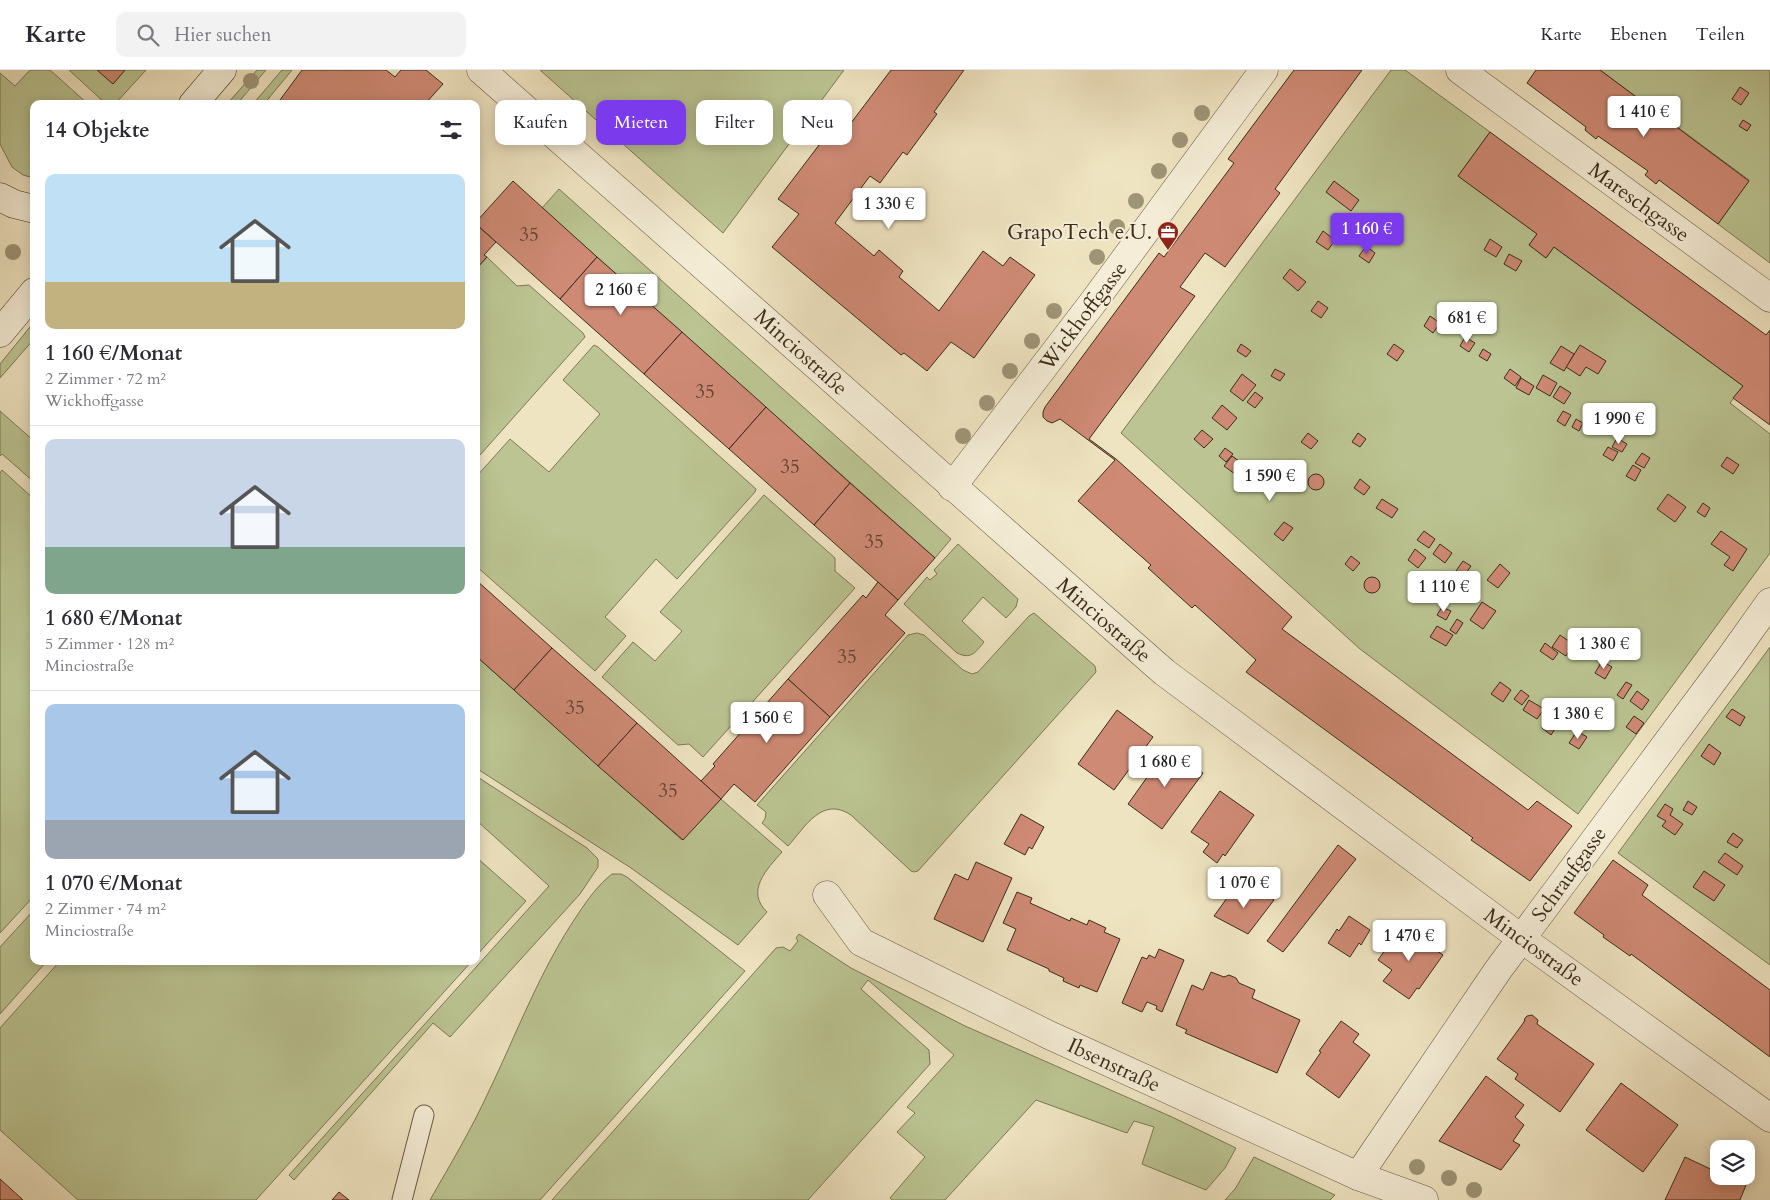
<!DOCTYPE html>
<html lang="de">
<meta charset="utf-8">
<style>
body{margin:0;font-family:Cardo,serif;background:#f2f2f3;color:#2b2b33;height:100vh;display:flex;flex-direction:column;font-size:19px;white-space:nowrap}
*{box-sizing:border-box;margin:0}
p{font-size:16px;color:#7c7c81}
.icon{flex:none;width:28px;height:28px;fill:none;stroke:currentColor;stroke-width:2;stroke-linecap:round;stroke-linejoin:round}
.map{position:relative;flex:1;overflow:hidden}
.details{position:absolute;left:30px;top:30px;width:450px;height:865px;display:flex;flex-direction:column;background:#fff;border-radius:10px;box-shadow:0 2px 12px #0003}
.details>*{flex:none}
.banner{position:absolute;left:495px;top:30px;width:475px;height:45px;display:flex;gap:10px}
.buttons{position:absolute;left:1710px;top:1070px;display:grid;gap:10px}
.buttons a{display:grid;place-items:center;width:45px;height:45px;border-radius:10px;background:#fff;box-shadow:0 2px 12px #0003;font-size:25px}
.price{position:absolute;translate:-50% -42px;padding:0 11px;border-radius:5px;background:#fff;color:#222;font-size:16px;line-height:32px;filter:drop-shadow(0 1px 2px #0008)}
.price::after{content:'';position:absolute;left:50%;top:30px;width:15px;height:11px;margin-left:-8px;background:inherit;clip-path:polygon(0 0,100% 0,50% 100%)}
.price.on{background:#7c3aed;color:#fff}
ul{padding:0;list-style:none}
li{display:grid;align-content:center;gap:10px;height:265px;padding:0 15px}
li+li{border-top:1px solid #e1e1e2}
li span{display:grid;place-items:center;height:155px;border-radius:10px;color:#555}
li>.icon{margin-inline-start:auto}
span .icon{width:90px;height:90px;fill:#fffc;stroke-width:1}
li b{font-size:21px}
h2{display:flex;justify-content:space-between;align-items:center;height:60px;padding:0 15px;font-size:21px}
.tag{padding:0 18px;border-radius:10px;background:#fff;box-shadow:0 2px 12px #0003;font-size:18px;line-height:45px}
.tag.on{background:#7c3aed;color:#fff}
header{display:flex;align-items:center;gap:30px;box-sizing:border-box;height:70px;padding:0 25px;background:#fff;border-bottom:1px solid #e1e1e2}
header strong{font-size:24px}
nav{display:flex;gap:28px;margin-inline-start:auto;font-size:18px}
.search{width:350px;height:45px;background:#f2f2f3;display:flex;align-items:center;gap:12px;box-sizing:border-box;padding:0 18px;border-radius:10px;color:#7c7c81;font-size:19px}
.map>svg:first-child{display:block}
.green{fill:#bbc492;stroke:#7b7856}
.building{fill:#cf8a75;stroke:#3b2c1a}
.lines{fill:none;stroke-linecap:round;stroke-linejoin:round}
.service-casing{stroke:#685a44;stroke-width:21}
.pedestrian-casing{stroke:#685a44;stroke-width:29}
.minor-casing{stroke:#685a44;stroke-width:29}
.secondary-casing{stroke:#3b2c1a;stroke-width:29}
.service{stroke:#f5edd7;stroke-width:19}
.pedestrian{stroke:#f5edd7;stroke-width:28}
.minor{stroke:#f5edd7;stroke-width:28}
.secondary{stroke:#f5edd7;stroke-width:28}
.tree{fill:#9e9476}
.labels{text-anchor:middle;stroke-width:4;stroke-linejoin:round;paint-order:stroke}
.number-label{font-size:19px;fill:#604431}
.street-label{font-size:21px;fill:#3b2c1a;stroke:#f5edd7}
.poi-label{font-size:21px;fill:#3b2c1a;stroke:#f5edd7;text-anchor:end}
</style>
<header>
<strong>Karte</strong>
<div class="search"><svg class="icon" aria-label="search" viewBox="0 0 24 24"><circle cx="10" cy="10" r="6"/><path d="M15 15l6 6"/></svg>Hier suchen</div>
<nav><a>Karte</a><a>Ebenen</a><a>Teilen</a></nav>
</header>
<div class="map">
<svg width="1770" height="1130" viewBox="0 0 1770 1130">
<rect width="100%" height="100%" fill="#efe4c1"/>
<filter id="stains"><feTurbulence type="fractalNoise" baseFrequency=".004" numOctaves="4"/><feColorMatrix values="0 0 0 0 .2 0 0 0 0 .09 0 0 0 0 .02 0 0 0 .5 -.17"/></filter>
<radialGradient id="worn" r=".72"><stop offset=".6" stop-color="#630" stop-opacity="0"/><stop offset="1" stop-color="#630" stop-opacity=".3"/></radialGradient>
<g class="green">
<path d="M30,0H50L88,34H34V108L23,105L12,97L0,74V3L15,16Z"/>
<path d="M69,0H97L113,14L125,0H146L115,34H106Z"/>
<path d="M257,0H266L237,34H227Z"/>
<path d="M282,0H292L264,34H253Z"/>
<path d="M540,0H844L723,163Z"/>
<path d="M1391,0H1405L1490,62L1458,106L1537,164L1529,175L1546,188L1554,177L1743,316L1730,333L1770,364V483L1578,744L1360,579L1121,363Z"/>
<path d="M1600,0H1770V193L1718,154L1749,110Z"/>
<path d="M559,119L951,469L935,488L542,138Z"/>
<path d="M487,187L517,216L529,215L583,263L585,267L480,385L476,382V199Z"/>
<path d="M34,252V269L0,308V294Z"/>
<path d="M594,275L598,277L756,419L755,422L677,509L656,489L605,547L626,566L595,601L476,496V407L510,369L549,402L600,344L563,310Z"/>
<path d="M0,341L34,371V412L2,384L0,386Z"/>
<path d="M2,400L34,429V826L0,863V403Z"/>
<path d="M764,425L835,488V501L855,518L703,687L689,674L678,675L602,607L633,572L655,591L682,561L660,542Z"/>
<path d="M958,474L1018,529L1016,537L1006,548L983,527L962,551L984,572C976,582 971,590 957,583L904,534L927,507L930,510L937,504L934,500Z"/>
<path d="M1034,543L1095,596L1096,602L918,801L914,802L911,801L851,745C822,726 806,756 788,776L762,753L765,749L766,742L757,735L908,565L917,563L924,565L963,600L972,604L978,602L1029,546Z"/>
<path d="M1770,577V895L1618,783Z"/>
<path d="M476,586L682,770L721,729L782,782C767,799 745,821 767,842L738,875L631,798L476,698Z"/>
<path d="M476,706L587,778L598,789V797L580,824L450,967L433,953L294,1110L289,1105L549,816L476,750Z"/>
<path d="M476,787L526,831L476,886Z"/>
<path d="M612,804H621L627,807L745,901L540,1130H430C450,1095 471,1060 488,1023C517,963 540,900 578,844C588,829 598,815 612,804Z"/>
<path d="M34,840V891H47L0,944V877Z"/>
<path d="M799,864L851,898L965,956L1172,1047L1236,1078L1225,1098L1206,1120L1142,1094L1154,1057L1134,1051L1127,1063L1036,1030L945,1130H892L890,1128L925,1087L897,1062L915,1043L907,1037L954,985L868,910L861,919L929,980L930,994L808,1130H552L776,878L783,877L790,881L798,871L796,868Z"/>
<path d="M60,891H472L256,1130H78L0,1060V958Z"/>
<path d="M1254,1087L1335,1125L1330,1130H1225L1235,1119Z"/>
</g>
<g class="building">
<path d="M97,0H125L113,14Z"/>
<path d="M302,0H386L395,7L401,0H426L443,14L425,34H277Z"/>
<path d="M891,0H964L934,42L937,44L907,85L903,82L880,113L870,106L835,153L874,186L879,180L903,201L899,207L939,241L983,181L1003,196L1010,187L1035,205L974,288L951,272L927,301L904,283L901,285L772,177L799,144L778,129L838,50L848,57Z"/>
<path d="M1294,0H1362L1275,119L1280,123L1225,197L1205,183L1180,217L1195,226L1089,369L1116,389L1292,547L1282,559L1528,740L1537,731L1572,756L1530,811L1471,770L1473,768L1246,602L1256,590L1195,535L1192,538L1148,498L1151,495L1078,431L1115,390L1060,349L1052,353L1047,351L1043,347V342L1045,337L1159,183L1164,187L1234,93L1228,89Z"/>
<path d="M1536,0H1600L1749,111L1718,154L1659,110L1656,114L1645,105L1648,101L1598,66L1596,69L1585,60L1586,57L1527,13Z"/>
<path d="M1740,17L1749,23L1741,35L1732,29Z"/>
<path d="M1743,50L1751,55L1747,61L1739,56Z"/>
<path d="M1490,62L1766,265L1770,260V355L1733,328L1743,316L1554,177L1546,188L1529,175L1537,164L1458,106Z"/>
<path d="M513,111L597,187L560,229L476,154V152Z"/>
<path d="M1334,111L1359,130L1351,141L1326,122Z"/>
<path d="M478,156L496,172L484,185L487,187L476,199V158Z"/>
<path d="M1323,161L1335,170L1328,180L1316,172Z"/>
<path d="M1490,169L1502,177L1496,187L1484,180Z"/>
<path d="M1366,176L1375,183L1369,193L1359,186Z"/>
<path d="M1509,184L1522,191L1516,201L1504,194Z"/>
<path d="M597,187L682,262L644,304L560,229Z"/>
<path d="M1290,199L1306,212L1298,221L1283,208Z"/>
<path d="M1318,231L1328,238L1321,248L1311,241Z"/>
<path d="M1447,233L1457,239L1451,250L1441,244Z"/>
<path d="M1430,246L1440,253L1433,263L1424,256Z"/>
<path d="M1463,246L1475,254L1468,263L1456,254Z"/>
<path d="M682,262L766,337L729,379L644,304Z"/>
<path d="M1465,267L1475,273L1469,282L1460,276Z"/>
<path d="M1241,274L1251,281L1246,287L1237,281Z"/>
<path d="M1394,274L1404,281L1397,291L1387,284Z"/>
<path d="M1580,275L1606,291L1598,304L1586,297L1580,306L1566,297Z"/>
<path d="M1561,276L1574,284L1564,301L1550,293Z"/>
<path d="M1483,279L1491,284L1487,291L1479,286Z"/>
<path d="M1275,299L1285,304L1280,311L1271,306Z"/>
<path d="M1510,299L1521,307L1515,316L1504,308Z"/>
<path d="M1242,304L1256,315L1243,331L1230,321Z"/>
<path d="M1543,305L1557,313L1550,326L1536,318Z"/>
<path d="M1521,308L1534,316L1529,325L1516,318Z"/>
<path d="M1560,316L1571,323L1564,334L1553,327Z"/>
<path d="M1255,322L1263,328L1255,338L1247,332Z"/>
<path d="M1222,335L1237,348L1227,360L1212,348Z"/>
<path d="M766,337L850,413L814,455L729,379Z"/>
<path d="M1563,341L1571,345L1565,356L1557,351Z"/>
<path d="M1576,349L1583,353L1579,361L1572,357Z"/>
<path d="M1202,360L1213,369L1204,378L1194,369Z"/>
<path d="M1308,363L1318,371L1311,379L1301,372Z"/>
<path d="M1358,363L1366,369L1360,377L1352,372Z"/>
<path d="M1617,368L1627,374L1622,382L1612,377Z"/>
<path d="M1608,377L1618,382L1613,391L1603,385Z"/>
<path d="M1225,378L1233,384L1226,392L1219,386Z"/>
<path d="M1642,383L1650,388L1644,398L1635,393Z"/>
<path d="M1232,386L1243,394L1235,404L1224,396Z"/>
<path d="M1727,387L1739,395L1733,404L1721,396Z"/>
<path d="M1633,395L1641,400L1635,411L1626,406Z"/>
<circle cx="1316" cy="412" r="8"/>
<path d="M1360,409L1370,417L1364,425L1354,418Z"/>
<path d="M850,413L935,488L898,530L814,455Z"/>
<path d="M1668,424L1686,437L1675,452L1657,439Z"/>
<path d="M1382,429L1398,439L1392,448L1376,438Z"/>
<path d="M1703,433L1710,438L1705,447L1697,442Z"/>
<path d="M1284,452L1293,458L1283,471L1274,464Z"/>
<path d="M1424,461L1435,469L1429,478L1417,470Z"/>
<path d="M1721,461L1747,479L1733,501L1724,495L1730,487L1711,474Z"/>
<path d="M1440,474L1452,483L1445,493L1433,484Z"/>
<path d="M1415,479L1426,488L1418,498L1408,490Z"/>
<path d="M1351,486L1360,493L1353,501L1345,494Z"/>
<path d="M1463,491L1471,496L1464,506L1456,501Z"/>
<path d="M1500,494L1510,503L1498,518L1487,510Z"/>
<circle cx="1372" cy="515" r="8"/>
<path d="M476,510L552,578L514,620L476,586Z"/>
<path d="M878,512L898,530L885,545L905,563L830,647L788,609L863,525L866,528Z"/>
<path d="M1482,532L1496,541L1483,559L1470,550Z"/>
<path d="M1442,537L1451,541L1446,550L1437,545Z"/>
<path d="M1457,549L1463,553L1456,564L1450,560Z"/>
<path d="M1437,556L1453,565L1446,576L1430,567Z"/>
<path d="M1560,565L1573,574L1566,586L1552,577Z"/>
<path d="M1545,573L1558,583L1553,590L1540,581Z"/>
<path d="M552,578L637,653L598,696L514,620Z"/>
<path d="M1602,591L1612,597L1605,609L1595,603Z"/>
<path d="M788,609L830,647L755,732L734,714L721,729L701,711L715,696L713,694Z"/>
<path d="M1500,612L1511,620L1503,632L1491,624Z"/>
<path d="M1626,612L1632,615L1623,629L1617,625Z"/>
<path d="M1521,620L1529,626L1522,635L1514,629Z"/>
<path d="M1637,621L1649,630L1642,640L1630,631Z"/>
<path d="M1529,630L1544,639L1537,649L1523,640Z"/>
<path d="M1556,633L1567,640L1562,647L1551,640Z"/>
<path d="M1732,639L1745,647L1740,656L1726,647Z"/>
<path d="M1117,640L1153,667L1114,720L1078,694Z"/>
<path d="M1550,645L1560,651L1551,665L1542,658Z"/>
<path d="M1634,646L1644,653L1636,664L1626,657Z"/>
<path d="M637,653L721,729L683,770L598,696Z"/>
<path d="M1577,661L1587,667L1579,679L1569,673Z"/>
<path d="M1709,674L1721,683L1714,695L1701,686Z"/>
<path d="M1168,678L1203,703L1162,759L1128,734Z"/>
<path d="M1220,721L1254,745L1225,786L1223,784L1217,793L1203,782L1209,774L1191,762Z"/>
<path d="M1688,731L1697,737L1692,745L1683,740Z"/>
<path d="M1665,734L1673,739L1670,745L1683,754L1675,765L1662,756L1666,751L1657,746Z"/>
<path d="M1021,744L1044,757L1032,779L1029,777L1025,785L1004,774Z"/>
<path d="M1733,763L1743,770L1737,778L1727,772Z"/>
<path d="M1338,775L1356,789L1283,882L1267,871Z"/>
<path d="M1725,783L1743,796L1737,805L1718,792Z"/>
<path d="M1613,790L1648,815L1642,825L1770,920V987L1631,884L1630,886L1603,867L1604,865L1574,843Z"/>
<path d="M976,792L1012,808L983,872L934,849L955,804L968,810Z"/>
<path d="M1704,801L1725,815L1714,831L1693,817Z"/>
<path d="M1235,817L1249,827L1256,818L1274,830L1248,864L1214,846Z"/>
<path d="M1017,822L1032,828L1030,833L1070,851L1071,848L1087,855L1089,850L1106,858L1104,862L1120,869L1097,922L1080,915L1079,918L1063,911L1064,908L1049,901V899L1007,880L1016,859L1003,853Z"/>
<path d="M1349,846L1370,860L1361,875L1359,873L1350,887L1328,873L1337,859L1339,861Z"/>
<path d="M1402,856L1443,885L1419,919L1417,918L1409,929L1383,911L1392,900L1378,890Z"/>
<path d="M1159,879L1184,890L1162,942L1156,939L1157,936L1147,932L1142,942L1122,933L1142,887L1147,889L1149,885L1155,888Z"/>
<path d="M1211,902L1224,907L1229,905L1236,908L1239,913L1255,920L1252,928L1300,950L1277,1003L1185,963L1187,960L1176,955L1192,915L1203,920Z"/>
<path d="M1532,945L1538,950L1537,954L1594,994L1560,1042L1515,1009L1518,1004L1497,989L1524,952L1525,948L1527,946Z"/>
<path d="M1341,951L1359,964L1353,972L1370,985L1339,1028L1306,1004L1321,982L1319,981Z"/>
<path d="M1486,1006L1524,1035L1515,1047L1524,1055L1513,1071L1520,1075L1501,1100L1439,1071Z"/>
<path d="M1621,1013L1678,1055L1643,1102L1586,1060Z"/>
<path d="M1685,1087L1719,1103V1106H1744L1741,1113L1746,1115L1740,1130H1665Z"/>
<path d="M0,1109L23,1130H0Z"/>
<path d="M339,1122L349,1130H332Z"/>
</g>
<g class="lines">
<g class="service-casing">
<path id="service" d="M402,1130L424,1045"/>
</g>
<g class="pedestrian-casing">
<path id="pedestrian" d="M1358,1106L1424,1130"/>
</g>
<g class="minor-casing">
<g id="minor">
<path d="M481,0L1164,602L1522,869L1770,1048"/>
<path d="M1460,0L1770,228"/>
<path d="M952,417L1094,231L1264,0"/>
<path d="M827,825L861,872L1049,965L1358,1106L1498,900L1730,588L1770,532"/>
</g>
</g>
<g class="secondary-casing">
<g id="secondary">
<path d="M193,34L222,0"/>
<path d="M0,127L14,134L34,139"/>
<path d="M0,263L34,222"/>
</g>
</g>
<use href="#service" class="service"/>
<use href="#pedestrian" class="pedestrian"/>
<use href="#minor" class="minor"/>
<use href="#secondary" class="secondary"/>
</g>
<g class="tree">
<circle cx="251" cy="11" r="8"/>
<circle cx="1202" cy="43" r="8"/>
<circle cx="1180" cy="70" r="8"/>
<circle cx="1159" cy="101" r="8"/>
<circle cx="1136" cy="131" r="8"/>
<circle cx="1117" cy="157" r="8"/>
<circle cx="13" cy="182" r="8"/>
<circle cx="1097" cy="187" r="8"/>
<circle cx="1054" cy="241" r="8"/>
<circle cx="1032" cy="271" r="8"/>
<circle cx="1010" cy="301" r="8"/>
<circle cx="987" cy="333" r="8"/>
<circle cx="963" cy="366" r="8"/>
<circle cx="1417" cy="1097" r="8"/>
<circle cx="1449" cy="1108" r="8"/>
<circle cx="1474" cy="1120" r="8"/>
</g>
<defs>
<g id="office-pin" transform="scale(1.125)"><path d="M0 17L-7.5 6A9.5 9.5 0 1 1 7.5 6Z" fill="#8f2418" stroke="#f5edd7"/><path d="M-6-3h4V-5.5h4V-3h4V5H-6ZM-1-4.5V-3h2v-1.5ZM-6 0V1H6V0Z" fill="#fff"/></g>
</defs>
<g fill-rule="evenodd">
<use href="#office-pin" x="1168" y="162"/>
</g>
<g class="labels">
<g class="number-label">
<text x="529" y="171">35</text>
<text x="705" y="328">35</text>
<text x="790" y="403">35</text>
<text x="874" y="478">35</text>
<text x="847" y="593">35</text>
<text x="575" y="644">35</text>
<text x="668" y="727">35</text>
</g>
<g class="street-label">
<text transform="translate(1639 132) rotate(36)" y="7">Mareschgasse</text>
<text transform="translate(1083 246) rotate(-53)" y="7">Wickhoffgasse</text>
<text transform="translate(801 282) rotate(42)" y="7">Minciostraße</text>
<text transform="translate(1104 550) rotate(41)" y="7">Minciostraße</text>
<text transform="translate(1569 804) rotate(-54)" y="7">Schraufgasse</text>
<text transform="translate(1534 877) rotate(36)" y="7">Minciostraße</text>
<text transform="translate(1114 995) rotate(25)" y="7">Ibsenstraße</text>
</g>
<g class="poi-label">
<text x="1152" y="169">GrapoTech e.U.</text>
</g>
</g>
<rect width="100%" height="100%" filter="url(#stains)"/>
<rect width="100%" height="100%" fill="url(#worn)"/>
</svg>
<div class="buttons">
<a><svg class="icon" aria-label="layers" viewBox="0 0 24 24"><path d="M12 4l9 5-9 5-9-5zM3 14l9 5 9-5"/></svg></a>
</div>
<b class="price" style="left:1644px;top:68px">1 410 €</b>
<b class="price" style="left:889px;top:160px">1 330 €</b>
<b class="price on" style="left:1367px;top:185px">1 160 €</b>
<b class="price" style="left:621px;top:246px">2 160 €</b>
<b class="price" style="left:1467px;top:274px">681 €</b>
<b class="price" style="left:1619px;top:375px">1 990 €</b>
<b class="price" style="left:1270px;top:432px">1 590 €</b>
<b class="price" style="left:1444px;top:543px">1 110 €</b>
<b class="price" style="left:1604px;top:600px">1 380 €</b>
<b class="price" style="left:1578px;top:670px">1 380 €</b>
<b class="price" style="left:767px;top:674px">1 560 €</b>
<b class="price" style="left:1165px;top:718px">1 680 €</b>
<b class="price" style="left:1244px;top:839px">1 070 €</b>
<b class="price" style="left:1409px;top:892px">1 470 €</b>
<div class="banner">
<a class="tag">Kaufen</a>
<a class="tag on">Mieten</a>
<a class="tag">Filter</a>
<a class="tag">Neu</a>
</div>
<section class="details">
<h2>14 Objekte<svg class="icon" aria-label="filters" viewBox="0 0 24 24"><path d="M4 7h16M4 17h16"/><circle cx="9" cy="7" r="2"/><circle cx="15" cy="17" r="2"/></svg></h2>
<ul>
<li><span style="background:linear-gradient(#bfe0f5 70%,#c2b280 0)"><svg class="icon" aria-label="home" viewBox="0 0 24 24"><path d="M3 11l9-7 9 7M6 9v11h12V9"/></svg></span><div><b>1 160 €/Monat</b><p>2 Zimmer · 72 m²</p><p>Wickhoffgasse</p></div></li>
<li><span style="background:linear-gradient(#c9d6e8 70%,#7fa58c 0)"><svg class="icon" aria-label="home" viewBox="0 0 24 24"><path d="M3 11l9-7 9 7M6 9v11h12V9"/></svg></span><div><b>1 680 €/Monat</b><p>5 Zimmer · 128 m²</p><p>Minciostraße</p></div></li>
<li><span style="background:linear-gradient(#a9c7e8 75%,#9aa5b1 0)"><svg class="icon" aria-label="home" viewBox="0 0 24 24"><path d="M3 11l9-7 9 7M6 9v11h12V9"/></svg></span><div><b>1 070 €/Monat</b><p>2 Zimmer · 74 m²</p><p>Minciostraße</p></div></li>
</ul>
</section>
</div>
